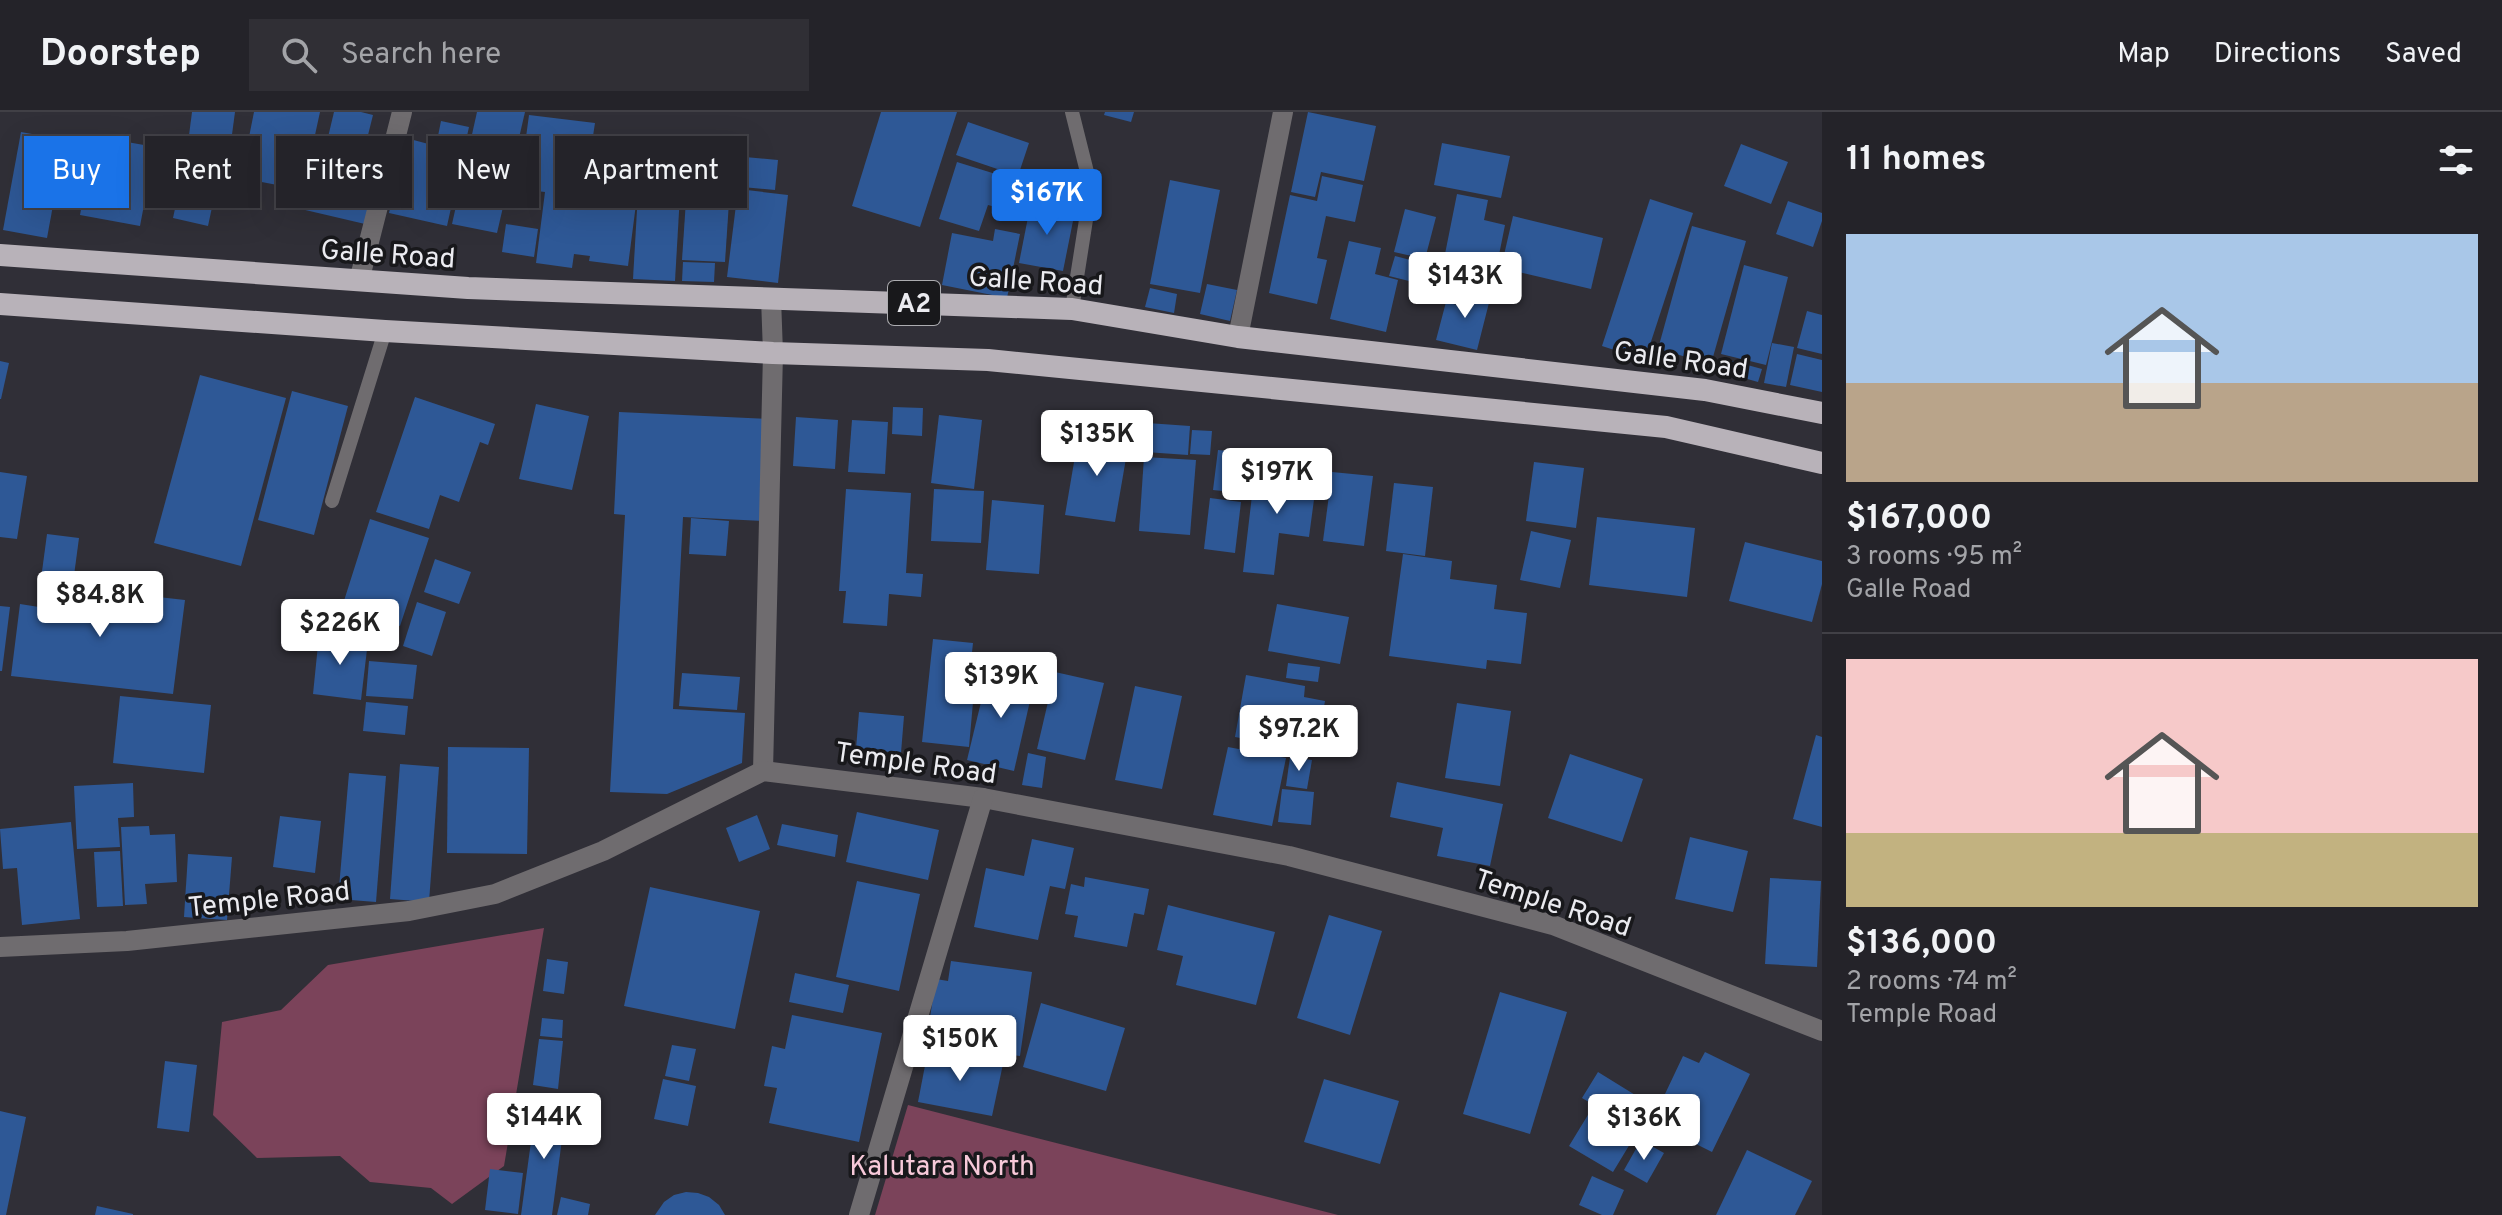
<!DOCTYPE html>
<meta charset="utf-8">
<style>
body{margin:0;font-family:Overpass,sans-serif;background:#302f35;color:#f1f3f6;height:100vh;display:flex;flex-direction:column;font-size:30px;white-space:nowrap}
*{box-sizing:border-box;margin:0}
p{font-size:26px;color:#a3a4a8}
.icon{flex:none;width:44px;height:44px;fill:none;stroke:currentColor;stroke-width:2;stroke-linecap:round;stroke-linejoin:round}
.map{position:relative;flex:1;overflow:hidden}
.details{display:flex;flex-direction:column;background:#242329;width:680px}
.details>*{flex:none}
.guide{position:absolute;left:24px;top:24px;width:760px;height:72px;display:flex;gap:16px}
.price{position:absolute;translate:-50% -68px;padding:0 18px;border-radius:8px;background:#fff;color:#222;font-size:26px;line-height:52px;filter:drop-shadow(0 2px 4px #0008)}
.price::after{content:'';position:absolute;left:50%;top:48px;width:24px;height:18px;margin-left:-12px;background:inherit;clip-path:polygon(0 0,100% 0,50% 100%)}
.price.active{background:#1a73e8;color:#fff}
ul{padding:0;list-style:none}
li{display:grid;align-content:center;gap:16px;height:424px;padding:0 24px}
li+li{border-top:2px solid #414046}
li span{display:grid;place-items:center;height:248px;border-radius:0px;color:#555}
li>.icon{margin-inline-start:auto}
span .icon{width:144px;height:144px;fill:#fffc;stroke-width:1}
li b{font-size:34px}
h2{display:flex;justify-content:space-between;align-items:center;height:96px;padding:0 24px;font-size:34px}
.pill{padding:0 28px;border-radius:0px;background:#242329;box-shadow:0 8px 32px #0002,0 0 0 2px #414046;font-size:28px;line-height:72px}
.pill.active{background:#1a73e8;color:#fff}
header{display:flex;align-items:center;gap:48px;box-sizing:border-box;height:112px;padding:0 40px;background:#242329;border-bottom:2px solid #414046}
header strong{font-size:38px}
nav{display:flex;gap:44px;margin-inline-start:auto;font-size:28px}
.search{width:560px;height:72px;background:#302f35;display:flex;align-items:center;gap:20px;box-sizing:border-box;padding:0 28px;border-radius:0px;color:#a3a4a8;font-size:30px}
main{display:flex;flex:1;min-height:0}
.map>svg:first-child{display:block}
.green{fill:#7b435a}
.building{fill:#2e5896}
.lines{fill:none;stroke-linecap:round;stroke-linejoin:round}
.service{stroke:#6f6c6f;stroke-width:14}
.minor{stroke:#6f6c6f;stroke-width:20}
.trunk{stroke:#b8b2b9;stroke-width:22}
.labels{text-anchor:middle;stroke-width:7;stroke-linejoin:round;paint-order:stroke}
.shield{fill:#18181b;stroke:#acacb0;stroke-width:2}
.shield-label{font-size:26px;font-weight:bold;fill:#ebebf0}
.street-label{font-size:28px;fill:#ebebf0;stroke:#18181b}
.park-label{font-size:28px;fill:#f7c9d9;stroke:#18181b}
</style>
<header>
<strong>Doorstep</strong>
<div class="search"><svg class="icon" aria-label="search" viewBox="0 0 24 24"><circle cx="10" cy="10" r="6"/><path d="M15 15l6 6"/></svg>Search here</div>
<nav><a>Map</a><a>Directions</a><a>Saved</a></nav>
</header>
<main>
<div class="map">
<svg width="1822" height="1103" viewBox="0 0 1822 1103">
<rect width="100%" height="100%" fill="#302f37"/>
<g class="green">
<path d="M544,816L504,1054L452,1092L431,1076L370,1070L340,1044L257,1046L213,1003L222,910L281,898L328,853Z"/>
<path d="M908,993L1338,1103H875Z"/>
</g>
<g class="building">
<path d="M192,0H235L229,45L187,39Z"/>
<path d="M254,0H320L303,78L252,68L260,32L248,30Z"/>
<path d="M334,0H361L373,3L361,51L324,42Z"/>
<path d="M477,0H525L497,121L452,112Z"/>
<path d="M881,0H957L920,115L852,94Z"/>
<path d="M1105,0H1134L1131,10L1104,3Z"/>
<path d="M1308,0L1376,14L1364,69L1321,60L1315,85L1291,80Z"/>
<path d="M529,3L595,11L589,50L626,55L622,90L636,92L628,154L589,149L590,144L574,142L572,156L536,151L545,80L519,77Z"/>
<path d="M441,9L469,15L447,114L389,101L406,26L436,34Z"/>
<path d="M968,10L1029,31L1018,64L956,43Z"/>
<path d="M21,20L65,28L47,126L3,118Z"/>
<path d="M116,28L155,35L140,114L80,103L89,54L110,58Z"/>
<path d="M1442,31L1510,44L1501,86L1434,73Z"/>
<path d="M1741,32L1788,50L1771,92L1724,74Z"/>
<path d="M745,45L778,48L775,78L742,75Z"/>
<path d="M186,46L221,53L208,114L173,106Z"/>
<rect x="227" y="46" width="23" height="51"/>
<path d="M640,46L682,48L675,169L633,167Z"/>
<path d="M312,50L377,65L365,112L301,97Z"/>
<path d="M957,50L1015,68L1006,98L988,93L979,119L939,107Z"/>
<path d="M1322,64L1363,73L1355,110L1326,104L1317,146L1327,148L1317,192L1269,181L1290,83L1317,89Z"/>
<path d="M1170,68L1220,78L1200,181L1150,172Z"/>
<path d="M687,73L730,75L725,150L682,148Z"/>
<path d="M738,77L788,83L778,171L727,165Z"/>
<path d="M1457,82L1488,88L1484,108L1505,113L1494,168L1442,157Z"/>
<path d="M1650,87L1693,101L1645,248L1602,234Z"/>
<path d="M1788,89L1822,101V109L1813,135L1776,122Z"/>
<path d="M1031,90L1075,99L1063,159L1019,151Z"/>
<path d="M1405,97L1436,105L1425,147L1394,140Z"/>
<path d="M1513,104L1603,126L1591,177L1501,156Z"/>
<path d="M506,112L538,117L534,145L502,140Z"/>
<path d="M1692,114L1746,129L1711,252L1658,237Z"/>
<path d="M995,117L1020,122L1007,186L942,173L952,121L993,129Z"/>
<path d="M1349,129L1381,136L1375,162L1398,168L1386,220L1330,207Z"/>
<path d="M1395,144L1422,151L1417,171L1389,164Z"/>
<path d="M683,150L715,151L714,170L682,169Z"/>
<path d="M1744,153L1788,165L1766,253L1721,242Z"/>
<path d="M1426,163L1449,169L1443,192L1419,186Z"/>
<path d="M1207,172L1237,178L1230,209L1200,202Z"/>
<path d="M1471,173L1492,179L1477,238L1436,228L1446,190L1464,195Z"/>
<path d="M1150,176L1177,182L1174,201L1145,195Z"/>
<path d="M1807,199L1822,203V242L1797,236Z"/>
<path d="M1772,231L1794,235L1786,275L1764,271Z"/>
<path d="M1797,242L1822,248V280L1790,273Z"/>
<path d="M1729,248L1762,257L1758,270L1726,261Z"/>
<path d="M0,249L9,251L1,287H0Z"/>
<path d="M200,263L286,286L241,454L154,431Z"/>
<path d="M292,279L348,294L314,423L258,408Z"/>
<path d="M415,285L495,312L488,333L480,330L459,390L440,383L429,417L376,400Z"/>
<path d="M536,292L589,304L572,378L519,367Z"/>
<path d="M893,295L923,296L922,324L892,322Z"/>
<path d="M619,300L769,307L763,409L683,405L673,597L745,601L742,651L667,682L610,680L625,403L614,402Z"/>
<path d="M939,303L982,308L974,377L931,371Z"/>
<path d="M796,305L838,308L835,357L793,354Z"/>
<path d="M852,308L888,310L885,362L848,360Z"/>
<path d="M1133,310L1190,314L1188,343L1131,339Z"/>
<path d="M1192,318L1212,319L1210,343L1190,342Z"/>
<path d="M1079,321L1129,329L1115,410L1065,403Z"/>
<path d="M1218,338L1255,342L1250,382L1213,378Z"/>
<path d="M1144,345L1196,348L1190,423L1139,419Z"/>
<path d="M1534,350L1584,356L1576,416L1526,409Z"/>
<path d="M1255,358L1317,365L1309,425L1279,421L1274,463L1243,460Z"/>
<path d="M0,360L27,364L17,427L0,425Z"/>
<path d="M1332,360L1373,364L1364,434L1323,429Z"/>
<path d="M1394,371L1433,375L1425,444L1386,439Z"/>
<path d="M846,377L911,381L906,461L923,462L921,485L889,482L887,514L843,511L846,479H839Z"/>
<path d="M934,377L984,379L981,431L931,429Z"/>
<path d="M1210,386L1241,390L1235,441L1204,437Z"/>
<path d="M992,388L1044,393L1039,462L986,458Z"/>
<path d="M1597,405L1695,416L1687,485L1589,473Z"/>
<path d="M691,406L729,409L726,444L689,442Z"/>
<path d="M370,407L429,426L400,514L389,510L382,532L335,517Z"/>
<path d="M1531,419L1571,428L1560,476L1520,468Z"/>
<path d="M47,422L79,426L73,471L41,467Z"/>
<path d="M1745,430L1822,449V472L1812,510L1729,489Z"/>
<path d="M1403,442L1452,449L1450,467L1497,473L1494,497L1527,501L1521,552L1487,548L1486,557L1389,544Z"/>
<path d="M435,447L471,460L459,492L424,480Z"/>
<path d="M42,472L185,488L173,582L11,564L20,492L39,495Z"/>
<path d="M417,490L446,500L432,544L403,534Z"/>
<path d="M1277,492L1349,505L1340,552L1268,539Z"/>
<path d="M0,494L10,495L2,559H0Z"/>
<path d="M319,523L368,529L361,588L313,582Z"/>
<path d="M933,527L973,531L968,578L974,579L969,635L922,630Z"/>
<path d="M369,549L417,553L413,587L366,584Z"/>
<path d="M1288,551L1320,555L1318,570L1286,566Z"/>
<path d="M989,557L1035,567L1014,659L967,648Z"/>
<path d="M1055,560L1104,571L1085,648L1037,637Z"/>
<path d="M682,561L740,565L737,598L679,594Z"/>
<path d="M1246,563L1305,574L1304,585L1325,589L1318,628L1296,624L1294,636L1235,625Z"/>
<path d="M1135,574L1182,584L1162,677L1115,668Z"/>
<path d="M120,584L211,593L204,661L113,651Z"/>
<path d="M366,590L408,594L405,623L363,619Z"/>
<path d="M1457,591L1511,599L1500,674L1445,666Z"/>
<path d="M859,600L904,604L901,641L856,637Z"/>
<path d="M1816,623L1822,625V715L1793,707Z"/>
<path d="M448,635L529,636L527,742L447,741Z"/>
<path d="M1228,635L1286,646L1272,714L1213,703Z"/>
<path d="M1028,641L1046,645L1042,676L1022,673Z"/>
<path d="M1570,642L1643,667L1622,730L1548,706Z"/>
<path d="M1290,645L1312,648L1307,677L1286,674Z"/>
<path d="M400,652L439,655L429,790L390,787Z"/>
<path d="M349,661L386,664L376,790L338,787Z"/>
<path d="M1397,670L1503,692L1490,754L1437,744L1443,716L1390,705Z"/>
<path d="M133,671L134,705L118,706L120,735L77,737L74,674Z"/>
<path d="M1282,677L1314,680L1311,713L1278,710Z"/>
<path d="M857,700L939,718L928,768L846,750Z"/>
<path d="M757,703L770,737L739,750L726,716Z"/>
<path d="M280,704L321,709L315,761L273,755Z"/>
<path d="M71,710L80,807L22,813L17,756L3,757L0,717Z"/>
<path d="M782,712L838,723L835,745L777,733Z"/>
<path d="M149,714L150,723L175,722L177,770L145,772L147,792L125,793L121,715Z"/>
<path d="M1690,725L1748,739L1733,800L1675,787Z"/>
<path d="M1032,727L1074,736L1065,777L1050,774L1038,828L974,815L986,756L1024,764Z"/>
<path d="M120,739L123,794L97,795L94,740Z"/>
<path d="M188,742L232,745L227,808L184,805Z"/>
<path d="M1085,765L1149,777L1144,803L1134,801L1127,835L1074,825L1078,804L1065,802L1071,772L1084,775Z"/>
<path d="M1770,766L1821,769L1817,855L1765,852Z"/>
<path d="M857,769L920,782L899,879L836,865Z"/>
<path d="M650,775L760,799L735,917L624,894Z"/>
<path d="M1168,793L1275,820L1256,893L1176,873L1183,844L1157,838Z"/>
<path d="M1329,803L1382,819L1350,923L1297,906Z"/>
<path d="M547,847L568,850L564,882L543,879Z"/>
<path d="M951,849L1032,860L1020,944L926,931L936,867L948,869Z"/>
<path d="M795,861L849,873L843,901L789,890Z"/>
<path d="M1500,880L1567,900L1530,1022L1463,1002Z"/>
<path d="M1041,891L1125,916L1106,979L1023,955Z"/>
<path d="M792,903L882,921L859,1030L769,1011L777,976L764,974L772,934L785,937Z"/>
<path d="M542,906L563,908L562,926L540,924Z"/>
<path d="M539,927L563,929L558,977L533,973Z"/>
<path d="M672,933L696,937L689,969L665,964Z"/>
<path d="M928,938L1003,952L992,1004L918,990Z"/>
<path d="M1705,940L1750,962L1712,1040L1670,1019L1683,991L1665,982L1683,944L1699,951Z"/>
<path d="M165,949L197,953L189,1020L157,1016Z"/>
<path d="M1598,960L1653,994L1613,1060L1569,1034L1594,993L1582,986Z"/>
<path d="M663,967L696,974L688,1014L654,1007Z"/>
<path d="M1324,967L1399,989L1380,1052L1304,1030Z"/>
<path d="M536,993L566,997L552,1103H521Z"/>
<path d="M0,999L26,1005L6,1103H0Z"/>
<path d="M1641,1028L1664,1041L1647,1071L1624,1058Z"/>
<path d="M1747,1038L1812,1069L1795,1103H1716Z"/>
<path d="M490,1057L523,1061L518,1102L485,1098Z"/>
<path d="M1592,1064L1624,1078L1613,1103H1602L1579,1093Z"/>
<path d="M686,1080L698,1081L709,1085L719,1093L725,1103H655L664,1090L674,1083Z"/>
<path d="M561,1085L590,1092L588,1103H557Z"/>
<path d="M97,1094L133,1102V1103H95Z"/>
</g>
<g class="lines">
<g class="service">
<path d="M1072,197L1091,76L1072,0"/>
<path d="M332,389L385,219"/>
</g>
<g class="minor">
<path d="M359,169L402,0"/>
<path d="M1238,225L1283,0"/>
<path d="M763,659L773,241L771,186"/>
<path d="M0,835L127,829L409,799L495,782L603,739L763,659L983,686L1289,744L1553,813L1822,919"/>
<path d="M859,1103L983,686"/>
</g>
<g class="trunk">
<path d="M0,143L468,176L1072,197L1238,225L1705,278L1822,301"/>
<path d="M0,192L385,219L773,241L988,248L1666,315L1822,351"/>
</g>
</g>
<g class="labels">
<rect class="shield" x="888" y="169" width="52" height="44" rx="6"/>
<g class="shield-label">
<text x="914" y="200">A2</text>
</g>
<g class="street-label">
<text transform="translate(388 141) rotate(4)" y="10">Galle Road</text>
<text transform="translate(1036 168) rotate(4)" y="10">Galle Road</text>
<text transform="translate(1681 247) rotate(8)" y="10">Galle Road</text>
<text transform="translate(916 650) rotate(8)" y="10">Temple Road</text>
<text transform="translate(269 786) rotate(-6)" y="10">Temple Road</text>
<text transform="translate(1553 790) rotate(18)" y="10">Temple Road</text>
</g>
<g class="park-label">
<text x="942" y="1063">Kalutara North</text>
</g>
</g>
</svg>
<b class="price active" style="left:1047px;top:125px">$167K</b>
<b class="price" style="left:1465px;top:208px">$143K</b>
<b class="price" style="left:1097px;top:366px">$135K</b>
<b class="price" style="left:1277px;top:404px">$197K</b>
<b class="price" style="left:100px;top:527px">$84.8K</b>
<b class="price" style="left:340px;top:555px">$226K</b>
<b class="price" style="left:1001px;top:608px">$139K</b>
<b class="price" style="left:1299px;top:661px">$97.2K</b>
<b class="price" style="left:960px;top:971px">$150K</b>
<b class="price" style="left:544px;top:1049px">$144K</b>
<b class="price" style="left:1644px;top:1050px">$136K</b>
<div class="guide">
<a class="pill active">Buy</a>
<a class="pill">Rent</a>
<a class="pill">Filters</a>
<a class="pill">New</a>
<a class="pill">Apartment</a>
</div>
</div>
<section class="details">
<h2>11 homes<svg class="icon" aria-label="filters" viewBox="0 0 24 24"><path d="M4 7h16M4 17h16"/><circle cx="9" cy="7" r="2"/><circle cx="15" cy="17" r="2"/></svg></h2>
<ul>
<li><span style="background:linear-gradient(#a9c7e8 60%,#b9a48a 0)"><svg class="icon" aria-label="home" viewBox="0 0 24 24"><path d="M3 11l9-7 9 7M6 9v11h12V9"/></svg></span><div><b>$167,000</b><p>3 rooms · 95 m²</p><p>Galle Road</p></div></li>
<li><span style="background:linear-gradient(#f6c9c9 70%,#c2b280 0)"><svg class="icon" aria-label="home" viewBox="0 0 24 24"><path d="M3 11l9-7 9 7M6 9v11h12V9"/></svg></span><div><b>$136,000</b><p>2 rooms · 74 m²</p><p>Temple Road</p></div></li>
</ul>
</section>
</main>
